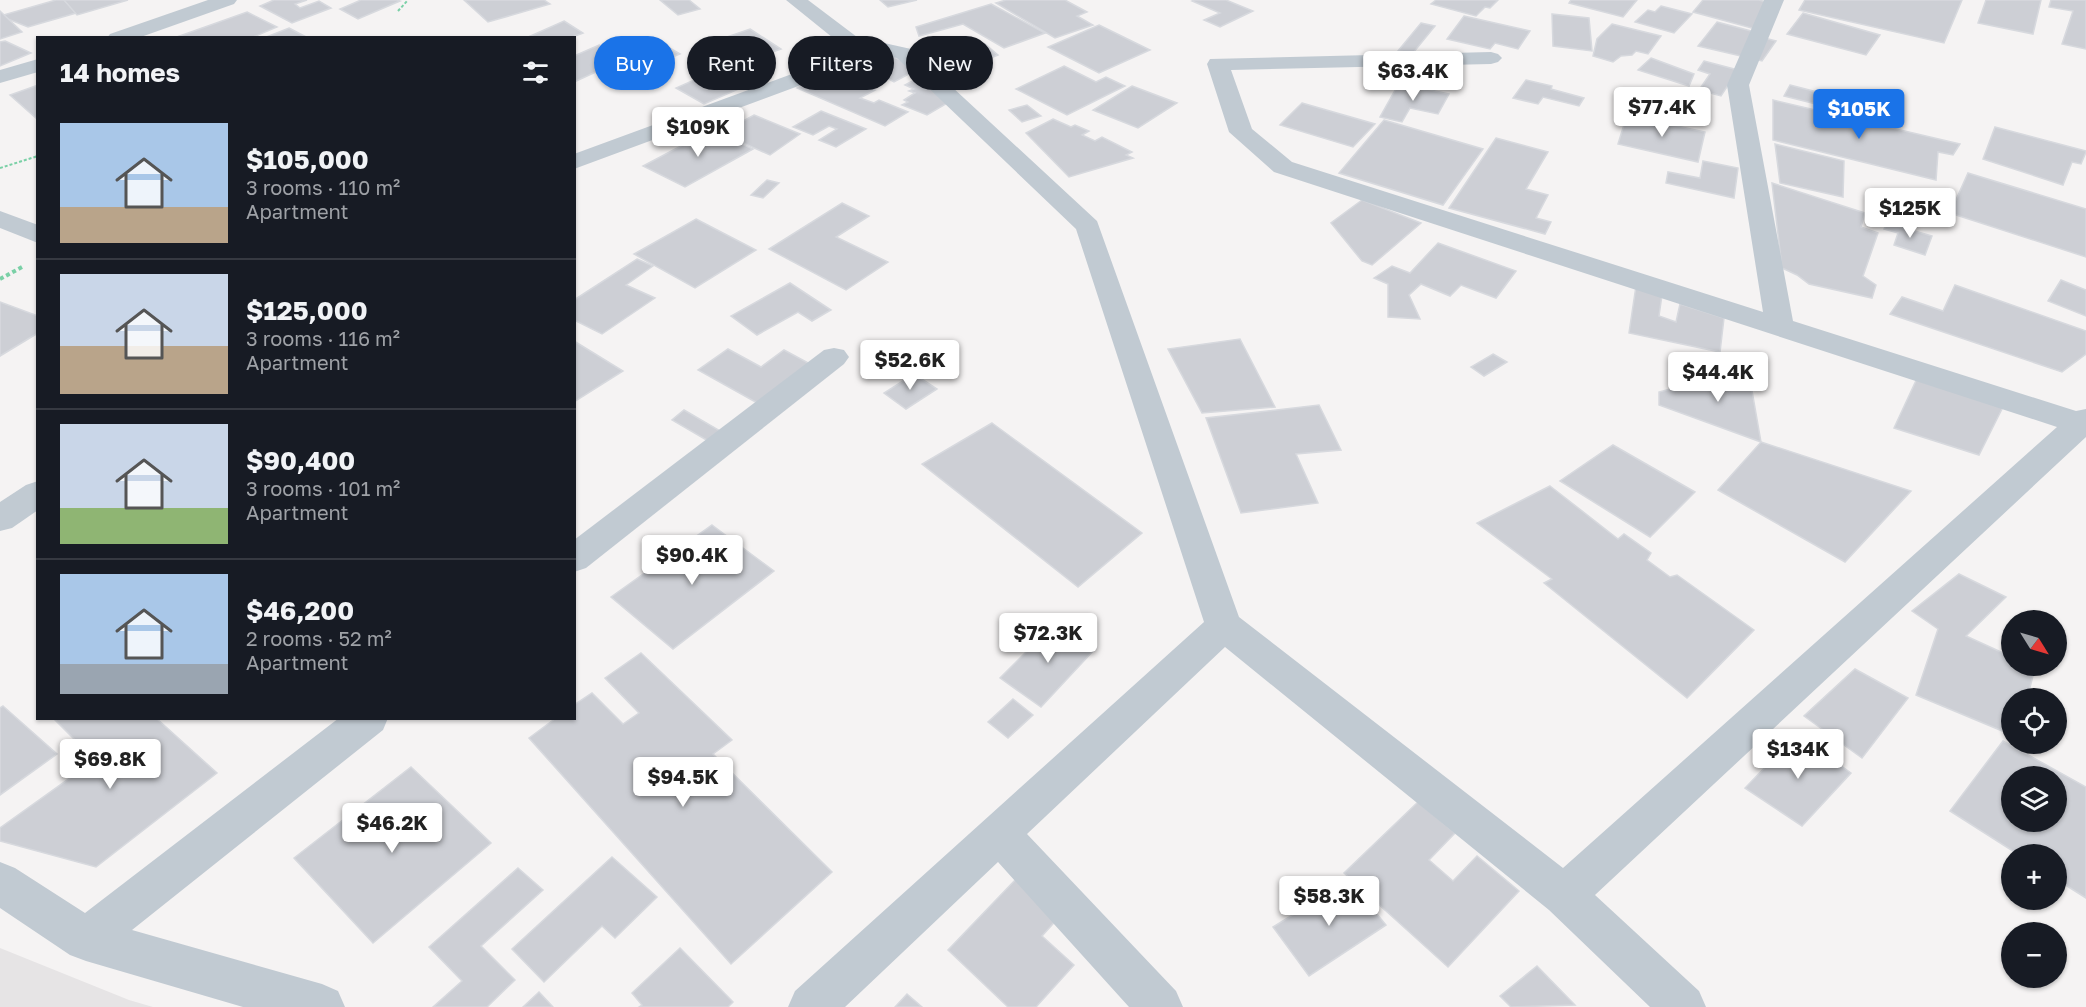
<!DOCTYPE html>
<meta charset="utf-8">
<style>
body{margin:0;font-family:"Golos Text",sans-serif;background:#20242c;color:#f1f3f6;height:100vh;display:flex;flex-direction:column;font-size:22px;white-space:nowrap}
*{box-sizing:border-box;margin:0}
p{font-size:20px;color:#9ea1a6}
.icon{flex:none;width:33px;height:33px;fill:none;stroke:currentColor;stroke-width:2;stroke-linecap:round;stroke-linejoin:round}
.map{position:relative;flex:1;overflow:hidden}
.drawer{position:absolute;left:36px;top:36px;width:540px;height:684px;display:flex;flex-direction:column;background:#171b24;border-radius:0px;box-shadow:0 2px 4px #0004}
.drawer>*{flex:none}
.hud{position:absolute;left:594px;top:36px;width:570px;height:54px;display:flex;gap:12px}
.needle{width:39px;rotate:127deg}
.tools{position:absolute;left:2001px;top:610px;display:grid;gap:12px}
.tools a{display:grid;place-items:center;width:66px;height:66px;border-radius:50%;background:#171b24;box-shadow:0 2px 4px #0004;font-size:30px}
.price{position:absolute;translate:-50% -51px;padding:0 14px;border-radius:6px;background:#fff;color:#222;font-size:20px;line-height:39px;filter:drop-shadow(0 2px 3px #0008)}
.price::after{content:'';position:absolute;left:50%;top:36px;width:18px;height:14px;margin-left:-9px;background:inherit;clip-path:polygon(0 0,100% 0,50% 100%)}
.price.on{background:#1a73e8;color:#fff}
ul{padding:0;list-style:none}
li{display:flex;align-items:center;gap:18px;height:150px;padding:0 24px}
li+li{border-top:2px solid #363941}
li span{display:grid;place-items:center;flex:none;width:168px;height:120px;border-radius:0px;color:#555}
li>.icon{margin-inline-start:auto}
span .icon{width:72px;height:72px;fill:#fffc;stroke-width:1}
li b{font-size:26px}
h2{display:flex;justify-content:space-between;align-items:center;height:72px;padding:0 24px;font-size:26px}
.chip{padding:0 21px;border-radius:27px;background:#171b24;box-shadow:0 2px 4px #0004;font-size:21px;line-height:54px}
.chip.on{background:#1a73e8;color:#fff}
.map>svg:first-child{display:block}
.education{fill:#e6e4e5}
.building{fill:#cdcfd5;stroke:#d7d9de;stroke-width:1.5;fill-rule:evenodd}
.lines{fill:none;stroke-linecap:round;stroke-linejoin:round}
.path-far1{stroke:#7ad0a6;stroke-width:2;stroke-dasharray:3 2;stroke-linecap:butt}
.path{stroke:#7ad0a6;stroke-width:4;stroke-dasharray:4 3;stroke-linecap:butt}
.minor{fill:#c1cad2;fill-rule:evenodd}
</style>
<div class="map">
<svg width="2086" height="1007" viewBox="0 0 2086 1007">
<rect width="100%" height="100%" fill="#f5f3f3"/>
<path class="education" d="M0,948L129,1000L153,1007H0Z"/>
<g class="building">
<path d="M56,0H64L76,13L28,27L0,16Z"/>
<path d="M64,0H128L77,15Z"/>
<path d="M274,0H307L295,4L300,8L319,1L331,8L292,23L260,6Z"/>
<path d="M361,0H397L400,1L358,19L340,9Z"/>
<path d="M464,0H544L550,4L488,22Z"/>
<path d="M660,0H689L700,9L678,15Z"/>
<path d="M880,0H917L888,7Z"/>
<path d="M1006,0H1065L1087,12L1077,16L1093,25L1055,38L996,3Z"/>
<path d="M1194,0H1226L1253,11L1220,27L1204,20L1220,13L1192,1Z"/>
<path d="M1436,0H1498L1490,8L1485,7L1476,16L1431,4Z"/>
<path d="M1571,0H1637L1623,17L1569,3Z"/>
<path d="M1703,0H1759L1774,4L1755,29L1693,12Z"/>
<path d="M1805,0H1962L1944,43L1799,10Z"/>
<path d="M1986,0H2041L2033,34L1978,23Z"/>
<path d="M2051,0H2086V49L2062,44L2073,11L2049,7Z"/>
<path d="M991,4L1045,33L1004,48L963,24L919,36L916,27Z"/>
<path d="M1661,6L1692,14L1674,33L1635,22L1648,10L1655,12Z"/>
<path d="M0,11L22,32L0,39Z"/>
<path d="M247,12L277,27L251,38H174Z"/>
<path d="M1803,13L1880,35L1866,55L1787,34Z"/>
<path d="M1552,14L1589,18L1592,51L1553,46Z"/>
<path d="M1464,16L1530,31L1518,49L1495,43L1490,49L1447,39Z"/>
<path d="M564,21L583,33L570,38H526Z"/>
<path d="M1717,22L1755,32L1753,35L1776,41L1762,61L1698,46Z"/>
<path d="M1421,23L1435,26L1413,53L1398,51Z"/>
<path d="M1612,24L1661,36L1648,54L1636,51L1632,55L1621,56L1613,62L1593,56L1597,39Z"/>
<path d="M1099,25L1150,50L1099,73L1048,47Z"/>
<path d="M289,28L308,38H264Z"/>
<path d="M750,29L781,49L722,70L692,49Z"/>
<path d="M5,41L31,53L0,66V42Z"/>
<path d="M661,43L680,54L647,68L629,58Z"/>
<path d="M985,44L998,55L964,69L948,57Z"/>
<path d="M599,45L622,60L574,82V56Z"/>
<path d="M878,58H896L920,68L894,82L887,78L881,82L854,70Z"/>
<path d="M1651,58L1694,74L1689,86L1638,70Z"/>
<path d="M1704,61L1738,70L1721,96L1699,90L1710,74L1698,70Z"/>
<path d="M1064,66L1096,82L1106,77L1125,86L1067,115L1016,89Z"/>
<path d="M834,69L853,76L858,74L872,79L862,85L875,90L860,98L874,103L879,100L908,112L885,126L797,88Z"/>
<path d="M712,72L741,88L704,104L676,88Z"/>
<path d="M922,76L951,101L927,115L902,105L908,102L904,100L915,93L909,91L914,89L905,85Z"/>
<path d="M1526,80L1552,86L1551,89L1584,98L1579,106L1543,97L1538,104L1513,98Z"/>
<path d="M1399,83L1449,94L1438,114L1410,108L1402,122L1380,117Z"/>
<path d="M38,85V119H37L10,95Z"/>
<path d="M1790,85L1829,95L1831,90L1893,104L1884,126L1821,110L1824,106L1784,96Z"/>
<path d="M1132,86L1177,103L1138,128L1093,110Z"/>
<path d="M1773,100L1960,144L1953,155L1938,152L1936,180L1773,140Z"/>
<path d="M1302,103L1375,124L1353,147L1280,125Z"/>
<path d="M1027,105L1041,116L1022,122L1009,110Z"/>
<path d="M821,111L866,129L836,147L819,140L837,129L829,126L813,135L793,127Z"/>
<path d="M754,115L800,134L770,155L721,133Z"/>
<path d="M1627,115L1705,132L1698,162L1618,144Z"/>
<path d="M1053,119L1071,127L1075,125L1089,131L1082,135L1095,141L1102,137L1132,152L1126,155L1133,158L1069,177L1026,133Z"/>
<path d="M1384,120L1483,149L1443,205L1339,173Z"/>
<path d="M1995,127L2086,151V152L2081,164L2072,162L2063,185L1983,159Z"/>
<path d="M711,130L753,149L685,187L643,166Z"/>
<path d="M1496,138L1548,152L1526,189L1548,195L1536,218L1551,222L1545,234L1449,208Z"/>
<path d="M1775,144L1844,161L1843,197L1780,183Z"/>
<path d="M1703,161L1738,168L1734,198L1666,183L1668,172L1700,178Z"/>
<path d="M1968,173L2086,209V257L1950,213Z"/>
<path d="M767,180L779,183L763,198L751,195Z"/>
<path d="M1772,183L1865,213L1861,227L1878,233L1863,276L1876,285L1872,298L1809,284L1797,275L1782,268Z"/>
<path d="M1362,200L1421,223L1372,265L1362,261L1331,223Z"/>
<path d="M842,203L869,216L836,237L888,262L846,290L769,249Z"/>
<path d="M696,219L756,250L695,288L634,254Z"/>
<path d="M1887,223L1932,236L1925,255L1894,245L1898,233L1884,229Z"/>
<path d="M1438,243L1516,271L1496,298L1461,285L1450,296L1421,284L1409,295L1420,319L1388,317V284L1374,278L1392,266L1410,273Z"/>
<path d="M637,259L653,266L626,285L655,298L602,334L574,320V300Z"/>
<path d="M2061,280L2086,290V316L2048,301Z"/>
<path d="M790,283L831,310L812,321L798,312L757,335L731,316Z"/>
<path d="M1955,285L2086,331V354L2062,372L1890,314L1902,297L1943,311Z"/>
<path d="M1636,286L1662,295L1659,316L1676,322L1680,304L1724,318L1720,352L1629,333Z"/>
<path d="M0,302L38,316V333L0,356Z"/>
<path d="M1240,339L1275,407L1202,413L1168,349Z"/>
<path d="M574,341L623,371L574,402Z"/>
<path d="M728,349L761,367L784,350L814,366L761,405L698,370Z"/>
<path d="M1493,354L1507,362L1484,376L1471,367Z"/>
<path d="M1748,368L1761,442L1659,405V392Z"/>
<path d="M1920,372L2003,407L1979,455L1894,428Z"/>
<path d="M914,374L937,389L906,409L884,393Z"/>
<path d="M1319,405L1341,450L1296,454L1318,503L1241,513L1206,418Z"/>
<path d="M684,410L722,432L710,442L672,420Z"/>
<path d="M992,423L1142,533L1078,587L922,464Z"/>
<path d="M1761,442L1911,491L1845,562L1718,490Z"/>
<path d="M1613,445L1695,492L1650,537L1560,481Z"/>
<path d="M1550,486L1618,539L1624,534L1651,553L1647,560L1670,577L1677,575L1754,630L1687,698L1544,583L1552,579L1477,523Z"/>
<path d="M712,525L774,571L673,649L611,597Z"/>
<path d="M1959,574L2006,597L1966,636L2012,657V666L2035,668L2027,699H2012V735L1916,695L1938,629L1912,611Z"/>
<path d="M1056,622L1096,648L1041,707L1000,678Z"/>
<path d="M641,653L732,740L713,754L832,872L731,964L529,738L556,718H574V705L592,693L623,724L639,713L605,678Z"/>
<path d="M1855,669L1908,698L1862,758L1804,716Z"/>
<path d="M1013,699L1033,715L1008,738L988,722Z"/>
<path d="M3,706L57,754L0,795V708Z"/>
<path d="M53,718H156L217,773L96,867L0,841V828L95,760Z"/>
<path d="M1797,734L1851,773L1802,826L1745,788Z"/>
<path d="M2003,741L2086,787V898L2056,879V855H2019L1950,811ZM2012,777H2056V822H2012Z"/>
<path d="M411,767L491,843L373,943L294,858Z"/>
<path d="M1418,802L1455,833L1429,860L1453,881L1477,856L1519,891L1448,967L1344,873Z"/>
<path d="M612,857L657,897L615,938L602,926L544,982L512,949Z"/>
<path d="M518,868L543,890L481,946L515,980L487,1007H433L462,981L429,947Z"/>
<path d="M1017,878L1060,916L1042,936L1074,965L1036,1007H1008L948,950Z"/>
<path d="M1349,880L1386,925L1309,976L1273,927Z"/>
<path d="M680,948L733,1002L728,1007H639L642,1005L632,993Z"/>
<path d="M1537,966L1575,1005L1511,1007L1500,996Z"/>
<path d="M539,992L553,1007H523Z"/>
<path d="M907,994L922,1007H895Z"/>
</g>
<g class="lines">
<g class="path-far1">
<path d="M398,11L408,0"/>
<path d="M0,168L38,156"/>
</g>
<path class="path" d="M0,279L24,266"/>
<g class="minor">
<path d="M208,0H237L234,4L138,38H107L110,34Z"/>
<path d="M786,0H808L857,37L911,49L1097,221L1239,617L1563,868L2057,427L1274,172L1229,132L1207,64L1210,59L1491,52L1498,54L1502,58L1498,62L1491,64L1231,70L1252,129L1292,162L1763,312L1727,85L1764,0H1784L1749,85L1793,321L2076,411L2086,409V437L1595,895L1699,991L1706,1007H1650L1549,910L1225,647L1027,834L1176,991L1183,1007H1129L998,862L845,1007H788L795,991L1204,622L1076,229L897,58L882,55L574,169V154L857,50L843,46Z"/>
<path d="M38,59V72L0,83V70Z"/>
<path d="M0,211L38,225V243L0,228Z"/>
<path d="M834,348L844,350L849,357L844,364L586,568L574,572V540L824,350Z"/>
<path d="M38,481V510L12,528L0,531V502L26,485Z"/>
<path d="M339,718H388L383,730L132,930L322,984L338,991L345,1007H243L86,961L70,955L0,908V862L15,868L85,913Z"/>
</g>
</g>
</svg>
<div class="tools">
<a><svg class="needle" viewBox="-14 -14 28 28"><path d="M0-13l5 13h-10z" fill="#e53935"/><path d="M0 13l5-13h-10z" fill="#9ea1a6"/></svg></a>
<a><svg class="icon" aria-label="locate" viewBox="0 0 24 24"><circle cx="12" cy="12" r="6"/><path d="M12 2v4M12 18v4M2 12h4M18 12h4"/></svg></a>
<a><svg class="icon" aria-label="layers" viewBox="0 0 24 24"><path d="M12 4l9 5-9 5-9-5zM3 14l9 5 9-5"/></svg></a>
<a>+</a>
<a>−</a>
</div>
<b class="price" style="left:1413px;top:102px">$63.4K</b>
<b class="price" style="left:1662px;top:138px">$77.4K</b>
<b class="price on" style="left:1859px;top:140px">$105K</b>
<b class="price" style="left:698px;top:158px">$109K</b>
<b class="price" style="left:1910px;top:239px">$125K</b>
<b class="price" style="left:910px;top:391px">$52.6K</b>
<b class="price" style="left:1718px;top:403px">$44.4K</b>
<b class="price" style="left:692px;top:586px">$90.4K</b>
<b class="price" style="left:1048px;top:664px">$72.3K</b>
<b class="price" style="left:1798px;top:780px">$134K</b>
<b class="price" style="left:110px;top:790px">$69.8K</b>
<b class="price" style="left:683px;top:808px">$94.5K</b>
<b class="price" style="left:392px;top:854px">$46.2K</b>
<b class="price" style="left:1329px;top:927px">$58.3K</b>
<div class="hud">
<a class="chip on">Buy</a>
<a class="chip">Rent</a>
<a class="chip">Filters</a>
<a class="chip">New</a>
</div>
<section class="drawer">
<h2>14 homes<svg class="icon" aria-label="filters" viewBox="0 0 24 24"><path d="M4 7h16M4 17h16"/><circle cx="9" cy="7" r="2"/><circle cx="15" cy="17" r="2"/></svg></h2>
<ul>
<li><span style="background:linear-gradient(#a9c7e8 70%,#b9a48a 0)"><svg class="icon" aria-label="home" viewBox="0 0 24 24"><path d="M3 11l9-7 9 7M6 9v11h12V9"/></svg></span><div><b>$105,000</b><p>3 rooms · 110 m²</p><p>Apartment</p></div></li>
<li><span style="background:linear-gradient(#c9d6e8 60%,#b9a48a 0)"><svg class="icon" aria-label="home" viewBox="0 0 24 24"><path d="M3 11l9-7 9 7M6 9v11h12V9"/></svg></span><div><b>$125,000</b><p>3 rooms · 116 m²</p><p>Apartment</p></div></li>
<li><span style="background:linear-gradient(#c9d6e8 70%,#8fb573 0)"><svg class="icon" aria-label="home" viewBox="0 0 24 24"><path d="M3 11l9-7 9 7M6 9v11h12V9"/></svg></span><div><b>$90,400</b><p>3 rooms · 101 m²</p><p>Apartment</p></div></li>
<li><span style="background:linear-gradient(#a9c7e8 75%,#9aa5b1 0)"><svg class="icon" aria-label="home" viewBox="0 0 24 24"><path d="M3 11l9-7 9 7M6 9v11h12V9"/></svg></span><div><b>$46,200</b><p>2 rooms · 52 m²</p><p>Apartment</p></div></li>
</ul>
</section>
</div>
